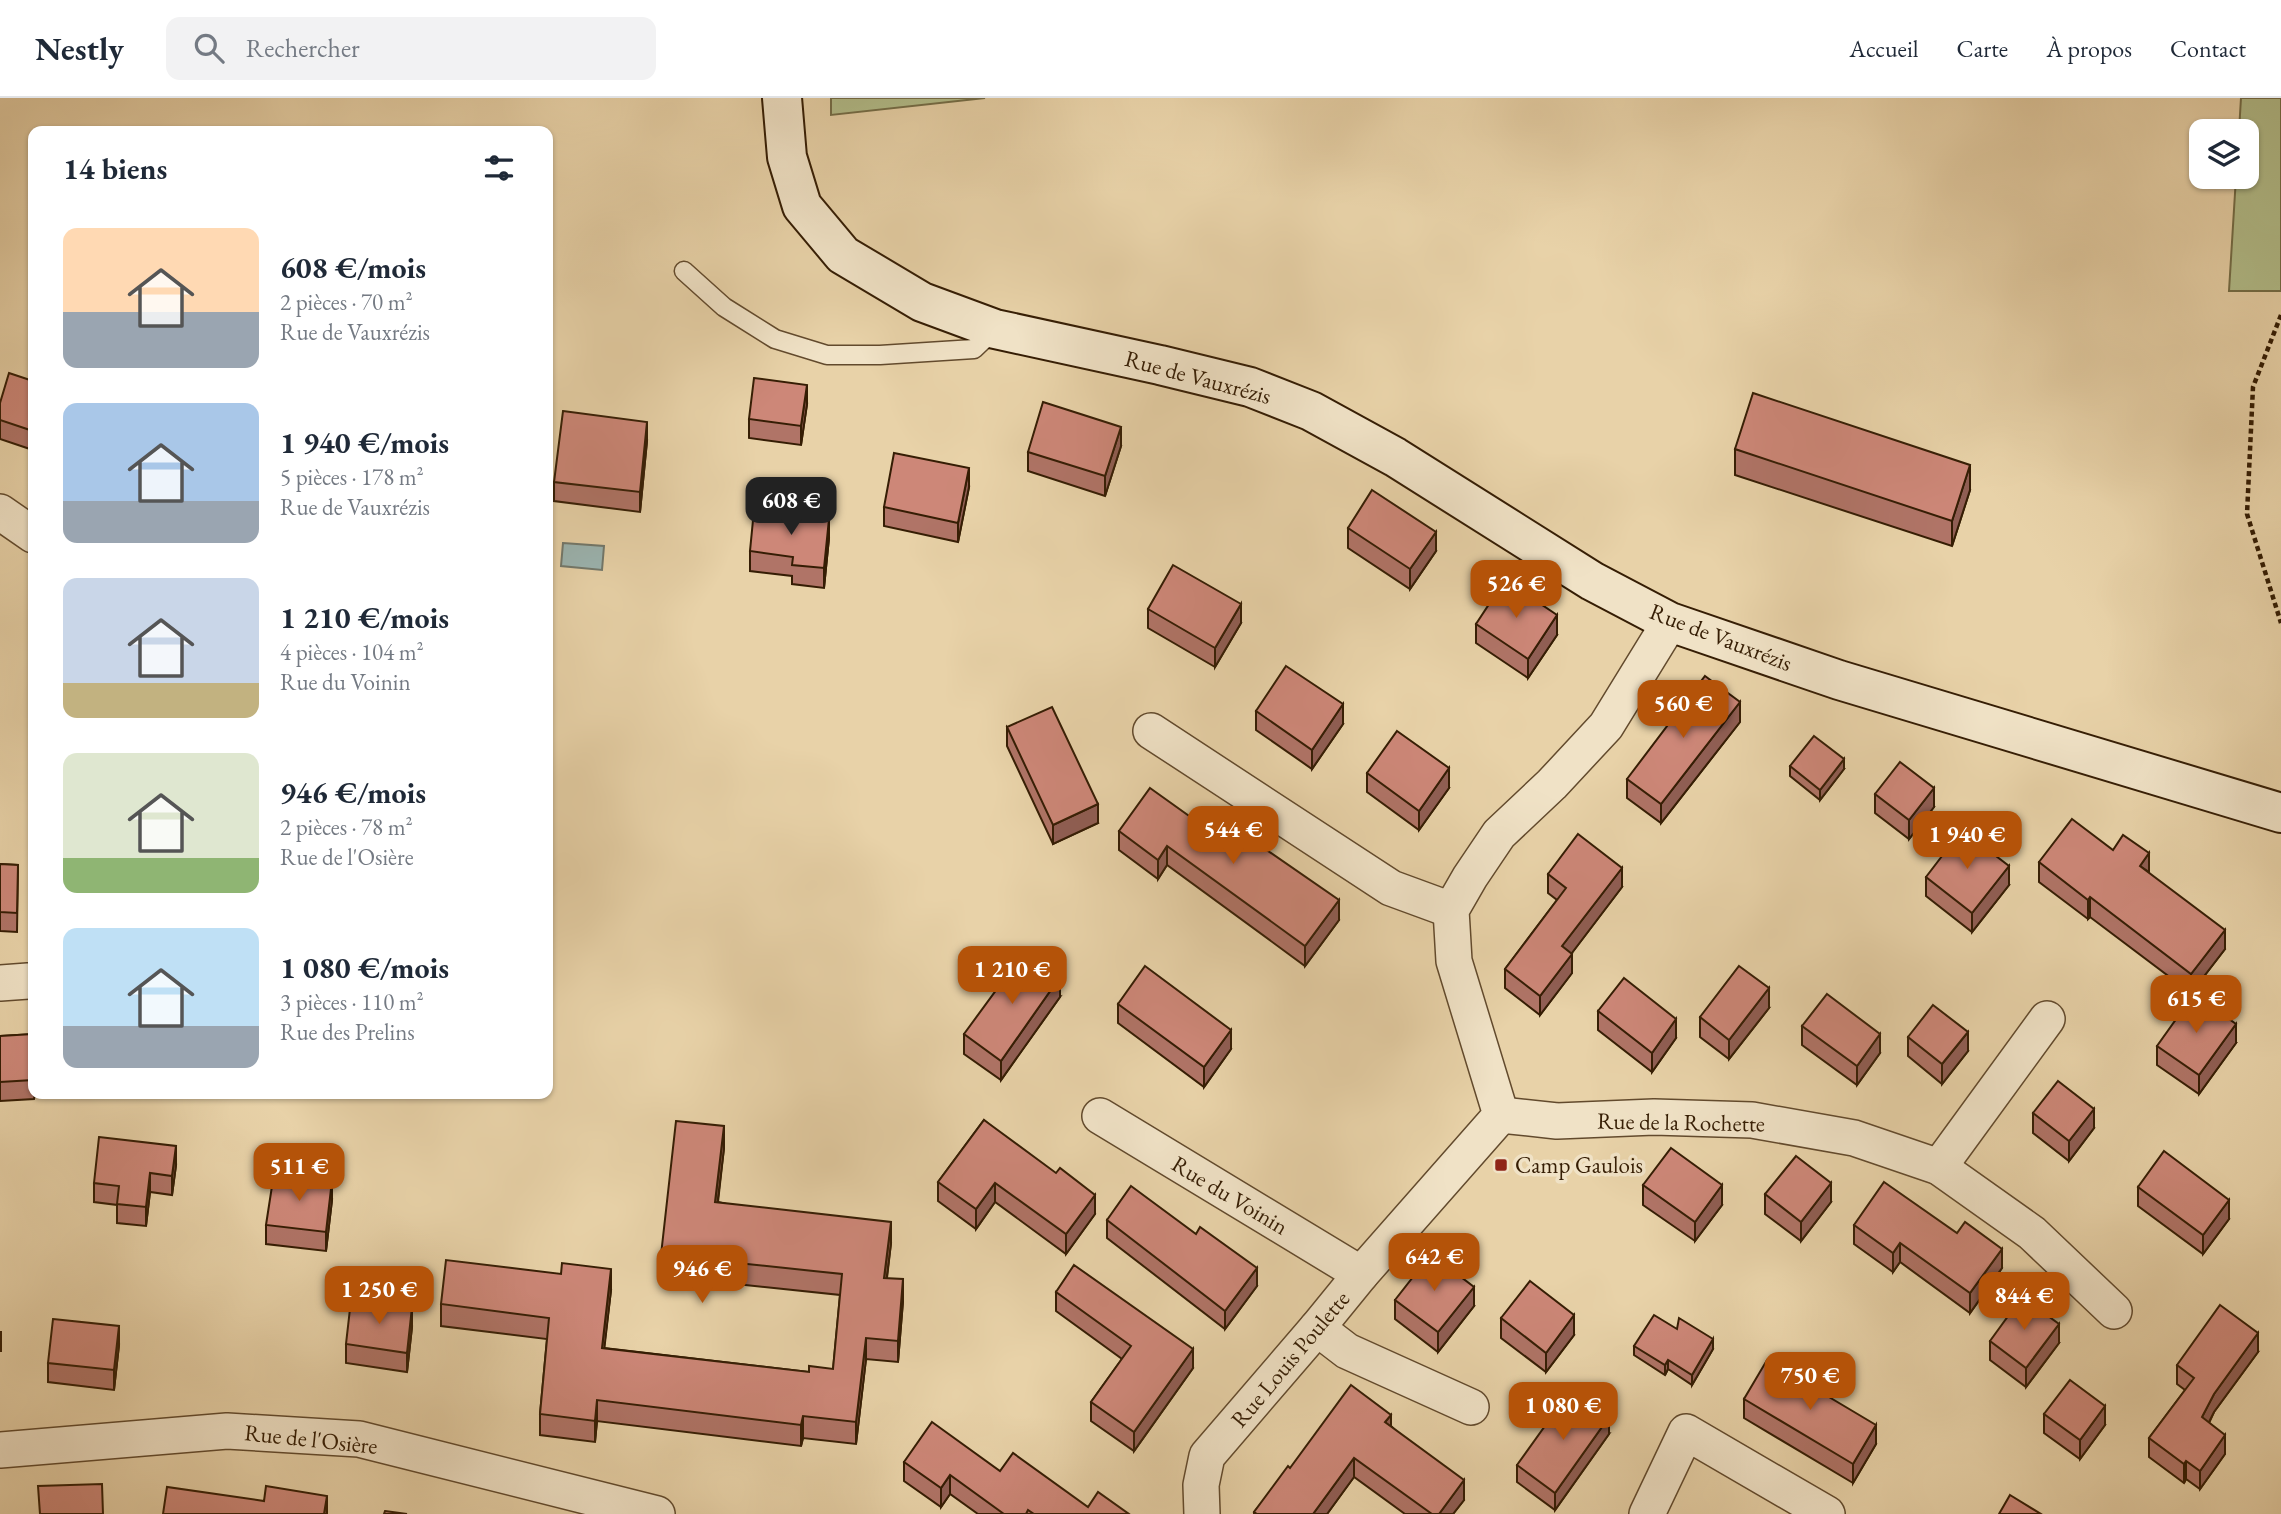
<!DOCTYPE html>
<html lang="fr">
<meta charset="utf-8">
<style>
body{margin:0;font-family:"EB Garamond",serif;background:#f2f2f3;color:#1f2937;height:100vh;display:flex;flex-direction:column;font-size:26px;white-space:nowrap}
*{box-sizing:border-box;margin:0}
p{font-size:23px;color:#747a83}
.icon{flex:none;width:38px;height:38px;fill:none;stroke:currentColor;stroke-width:2;stroke-linecap:round;stroke-linejoin:round}
.map{position:relative;flex:1;overflow:hidden}
.details{position:absolute;left:28px;top:28px;width:525px;height:973px;display:flex;flex-direction:column;background:#fff;border-radius:14px;box-shadow:0 2px 5px #0004}
.details>*{flex:none}
.controls{position:absolute;left:2189px;top:21px;display:grid;gap:14px}
.controls a{display:grid;place-items:center;width:70px;height:70px;border-radius:14px;background:#fff;box-shadow:0 2px 5px #0004;font-size:35px}
.price{position:absolute;translate:-50% -60px;padding:0 16px;border-radius:14px;background:#b45309;color:#fff;font-size:23px;line-height:46px;filter:drop-shadow(0 2px 4px #0008)}
.price::after{content:'';position:absolute;left:50%;top:42px;width:21px;height:16px;margin-left:-10px;background:inherit;clip-path:polygon(0 0,100% 0,50% 100%)}
.price.selected{background:#222;color:#fff}
ul{padding:0;list-style:none}
li{display:flex;align-items:center;gap:21px;height:175px;padding:0 35px}
li span{display:grid;place-items:center;flex:none;width:196px;height:140px;border-radius:14px;color:#555}
li>.icon{margin-inline-start:auto}
span .icon{width:84px;height:84px;fill:#fffc;stroke-width:1}
li b{font-size:30px}
h2{display:flex;justify-content:space-between;align-items:center;height:84px;padding:0 35px;font-size:30px}
header{display:flex;align-items:center;gap:42px;box-sizing:border-box;height:98px;padding:0 35px;background:#fff;border-bottom:2px solid #e0e1e3}
header strong{font-size:33px}
nav{display:flex;gap:38px;margin-inline-start:auto;font-size:24px}
.search{width:490px;height:63px;background:#f2f2f3;display:flex;align-items:center;gap:18px;box-sizing:border-box;padding:0 24px;border-radius:14px;color:#747a83;font-size:26px}
.map>svg:first-child{display:block}
.green{fill:#b2bd8a;stroke:#746d47;stroke-width:2}
.water{fill:#9bb5b2;stroke:#72786c;stroke-width:2}
.lines{fill:none;stroke-linecap:round;stroke-linejoin:round}
.lane-casing{stroke:#624a2d;stroke-width:21}
.street-casing{stroke:#624a2d;stroke-width:38}
.secondary-casing{stroke:#351d04;stroke-width:42}
.path{stroke:#351d04;stroke-width:4.5;stroke-dasharray:5 3.5;stroke-linecap:butt}
.lane{stroke:#f0e2c6;stroke-width:18}
.street{stroke:#f0e2c6;stroke-width:35}
.secondary{stroke:#f0e2c6;stroke-width:38}
.wall{fill:#b07467;stroke:#351d04;stroke-width:2}
.shaded-wall{fill:#905e54;stroke:#351d04;stroke-width:2}
.building{fill:#cd8778;stroke:#351d04;stroke-width:2}
.poi-dot{fill:#8f2418;stroke:#f0e2c6;stroke-width:2.5}
.labels{text-anchor:middle;stroke-width:7;stroke-linejoin:round;paint-order:stroke}
.street-label{font-size:23px;fill:#351d04;stroke:#f0e2c6}
.poi-label{font-size:23px;fill:#351d04;stroke:#f0e2c6;text-anchor:start}
</style>
<header>
<strong>Nestly</strong>
<div class="search"><svg class="icon" aria-label="search" viewBox="0 0 24 24"><circle cx="10" cy="10" r="6"/><path d="M15 15l6 6"/></svg>Rechercher</div>
<nav><a>Accueil</a><a>Carte</a><a>À propos</a><a>Contact</a></nav>
</header>
<div class="map">
<svg width="2281" height="1416" viewBox="0 0 2281 1416">
<rect width="100%" height="100%" fill="#e8d2a8"/>
<filter id="stains"><feTurbulence type="fractalNoise" baseFrequency=".00286" numOctaves="4"/><feColorMatrix values="0 0 0 0 .2 0 0 0 0 .09 0 0 0 0 .02 0 0 0 .5 -.17"/></filter>
<radialGradient id="worn" r=".72"><stop offset=".6" stop-color="#630" stop-opacity="0"/><stop offset="1" stop-color="#630" stop-opacity=".3"/></radialGradient>
<g class="green">
<path d="M831,0H985L831,17Z"/>
<path d="M2241,0H2281V193H2229L2236,79H2247V33H2239Z"/>
</g>
<path class="water" d="M563,445L604,448L602,472L561,468Z"/>
<g class="lines">
<g class="lane-casing">
<path id="lane" d="M684,173L724,209L775,241L827,257H880L974,251L995,231"/>
</g>
<g class="street-casing">
<g id="street">
<path d="M0,414L33,437"/>
<path d="M1151,633L1391,790L1451,812"/>
<path d="M0,885L28,883"/>
<path d="M1501,1017L1557,1023L1654,1019L1752,1022L1854,1040L1939,1069L2032,1135L2114,1213"/>
<path d="M1100,1018L1361,1176"/>
<path d="M1939,1069L2047,921"/>
<path d="M1317,1230L1347,1253L1471,1309"/>
<path d="M0,1352L227,1333L359,1341L657,1416"/>
<path d="M1202,1416L1201,1387L1207,1358L1317,1230L1361,1176L1501,1017L1454,863L1451,812L1470,779L1499,736L1552,686L1606,628L1670,524"/>
<path d="M1647,1416L1686,1334L1827,1416"/>
</g>
</g>
<g class="secondary-casing">
<path id="secondary" d="M782,0L787,59L802,108L843,157L922,204L995,231L1160,267L1250,289L1311,313L1395,359L1592,483L1670,524L1839,582L2281,715"/>
</g>
<path class="path" d="M2281,217L2253,289L2247,416L2281,525"/>
<use href="#lane" class="lane"/>
<use href="#street" class="street"/>
<use href="#secondary" class="secondary"/>
</g>
<g class="wall">
<path d="M33,283V352L0,341V305Z"/>
<path d="M807,306L801,347L749,340V321Z"/>
<path d="M647,343L640,414L554,403V384Z"/>
<path d="M1121,348L1105,398L1028,373V354Z"/>
<path d="M1735,351L1970,392L1952,448L1735,377Z"/>
<path d="M969,389L958,444L884,428V409Z"/>
<path d="M1348,430L1436,453L1410,491L1348,450Z"/>
<path d="M829,440L824,490L792,486V478L750,473V453Z"/>
<path d="M1148,511L1241,525L1215,569L1148,530Z"/>
<path d="M1476,526L1557,537L1528,580L1476,545Z"/>
<path d="M33,540V572L30,571V552Z"/>
<path d="M1256,613L1343,626L1312,671L1256,632Z"/>
<path d="M1740,624L1661,725L1627,700V681Z"/>
<path d="M1007,629L1098,725L1053,746L1007,648Z"/>
<path d="M1790,668L1844,671L1820,702L1790,678Z"/>
<path d="M1367,675L1449,690L1419,732L1367,694Z"/>
<path d="M1875,696L1934,709L1909,741L1875,715Z"/>
<path d="M1119,733L1220,740L1339,822L1305,868L1167,767L1158,781L1119,752Z"/>
<path d="M2113,752L2149,775L2225,851L2191,895L2090,819L2088,821L2039,784V764Z"/>
<path d="M0,766L18,767L17,834L0,833Z"/>
<path d="M1548,776L1622,789L1571,856L1572,875L1540,917L1505,890V871L1557,802L1548,795Z"/>
<path d="M1926,779L2009,787L1972,834L1926,798Z"/>
<path d="M1060,899L1001,982L964,956V936Z"/>
<path d="M1118,906L1231,951L1204,989L1118,925Z"/>
<path d="M1769,910L1729,961L1700,939V919Z"/>
<path d="M1598,913L1676,940L1652,974L1598,932Z"/>
<path d="M1802,928L1880,955L1857,987L1802,947Z"/>
<path d="M33,936V996H35L34,1001L0,1003V938Z"/>
<path d="M1908,939L1968,953L1942,986L1908,958Z"/>
<path d="M2236,945L2199,996L2157,967V948Z"/>
<path d="M2033,1015L2094,1030L2069,1063L2033,1035Z"/>
<path d="M984,1022L1095,1116L1066,1156L995,1104L976,1131L938,1103V1084Z"/>
<path d="M724,1050L718,1104L891,1145L887,1180L903,1203L898,1264L866,1261L856,1346L803,1340L801,1348L597,1323L595,1344L540,1337V1316L547,1241L441,1228V1206L611,1192L604,1250L809,1274L833,1271L840,1197L661,1178V1157Z"/>
<path d="M176,1067L172,1097L150,1094L146,1128L117,1125V1107L94,1104V1085Z"/>
<path d="M1643,1087L1722,1107L1695,1143L1643,1107Z"/>
<path d="M2138,1089L2229,1121L2203,1156L2138,1108Z"/>
<path d="M1765,1096L1831,1104L1801,1143L1765,1116Z"/>
<path d="M332,1102L326,1153L266,1146V1127Z"/>
<path d="M1107,1122L1257,1188L1225,1231L1107,1140Z"/>
<path d="M1854,1127L1957,1135L2002,1170L1970,1215L1900,1164L1893,1174L1854,1146Z"/>
<path d="M1056,1194L1193,1270L1134,1353L1091,1323V1304L1122,1261L1056,1213Z"/>
<path d="M1395,1202L1474,1208L1438,1254L1395,1221Z"/>
<path d="M1501,1220L1574,1237L1546,1274L1501,1240Z"/>
<path d="M412,1229L407,1274L346,1265V1246Z"/>
<path d="M1677,1231L1713,1251L1692,1287L1668,1271L1665,1277L1634,1257V1248Z"/>
<path d="M1990,1243L2059,1245L2026,1289L1990,1262Z"/>
<path d="M119,1247L114,1292L48,1284V1265Z"/>
<path d="M2258,1254L2214,1314L2209,1325L2225,1356L2200,1391L2186,1381L2184,1385L2149,1359V1340L2185,1292L2177,1286V1267Z"/>
<path d="M1744,1301L1876,1346L1853,1385L1744,1320Z"/>
<path d="M2044,1316L2105,1327L2080,1361L2044,1335Z"/>
<path d="M1391,1328L1464,1402L1453,1416H1405L1354,1379L1327,1416H1254V1414L1290,1370Z"/>
<path d="M1609,1336L1555,1412L1517,1384V1367Z"/>
<path d="M904,1364L1000,1373L1088,1409L1129,1416H978L950,1396L941,1409L904,1383Z"/>
</g>
<g class="shaded-wall">
<path d="M807,287V306L801,347V328Z"/>
<path d="M647,324V343L640,414V394Z"/>
<path d="M1121,329V348L1105,398V378Z"/>
<path d="M1970,367V392L1952,448V423Z"/>
<path d="M969,370V389L958,444V425Z"/>
<path d="M829,421V440L824,490V470Z"/>
<path d="M1436,434V453L1410,491V471Z"/>
<path d="M1241,506V525L1215,569V550Z"/>
<path d="M1557,517V537L1528,580V561Z"/>
<path d="M1740,604V624L1661,725V706Z"/>
<path d="M1343,606V626L1312,671V652Z"/>
<path d="M1844,661V671L1820,702V692Z"/>
<path d="M1449,670V690L1419,732V713Z"/>
<path d="M1934,690V709L1909,741V722Z"/>
<path d="M1098,706V725L1053,746V727Z"/>
<path d="M1167,748V767L1158,781V762Z"/>
<path d="M2149,755V774L2140,768Z"/>
<path d="M2009,768V787L1972,834V815Z"/>
<path d="M1622,770V789L1562,868V848Z"/>
<path d="M2090,799V819L2088,821V802Z"/>
<path d="M1339,802V822L1305,868V848Z"/>
<path d="M2225,832V851L2191,895V876Z"/>
<path d="M1572,856V875L1540,917V898Z"/>
<path d="M1060,879V899L1001,982V963Z"/>
<path d="M1769,890V910L1729,961V942Z"/>
<path d="M1676,921V940L1652,974V955Z"/>
<path d="M2236,926V945L2199,996V977Z"/>
<path d="M1231,932V951L1204,989V969Z"/>
<path d="M1968,934V953L1942,986V966Z"/>
<path d="M1880,936V955L1857,987V968Z"/>
<path d="M2094,1011V1030L2069,1063V1043Z"/>
<path d="M724,1028V1050L715,1125V1104Z"/>
<path d="M176,1048V1067L172,1097V1078Z"/>
<path d="M150,1075V1094L146,1128V1109Z"/>
<path d="M332,1082V1102L326,1153V1134Z"/>
<path d="M995,1085V1104L976,1131V1111Z"/>
<path d="M1831,1085V1104L1801,1143V1124Z"/>
<path d="M1722,1087V1107L1695,1143V1124Z"/>
<path d="M1095,1097V1116L1066,1156V1136Z"/>
<path d="M2229,1102V1121L2203,1156V1137Z"/>
<path d="M891,1124V1145L884,1201V1180Z"/>
<path d="M1900,1145V1164L1893,1174V1155Z"/>
<path d="M2002,1151V1170L1970,1215V1195Z"/>
<path d="M1257,1170V1188L1225,1231V1213Z"/>
<path d="M611,1171V1192L602,1271V1250Z"/>
<path d="M903,1181V1203L898,1264V1243Z"/>
<path d="M1474,1189V1208L1438,1254V1234Z"/>
<path d="M412,1209V1229L407,1274V1255Z"/>
<path d="M1574,1217V1237L1546,1274V1255Z"/>
<path d="M2059,1226V1245L2026,1289V1270Z"/>
<path d="M119,1228V1247L114,1292V1272Z"/>
<rect x="0" y="1234" width="1" height="19"/>
<path d="M2258,1235V1254L2214,1314L2202,1338V1319L2214,1296Z"/>
<path d="M866,1240V1261L856,1346V1324Z"/>
<path d="M1713,1241V1251L1692,1287V1277Z"/>
<path d="M1193,1251V1270L1134,1353V1334Z"/>
<path d="M1668,1262V1271L1665,1277V1267Z"/>
<path d="M597,1302V1323L595,1344V1323Z"/>
<path d="M2105,1308V1327L2080,1361V1342Z"/>
<path d="M1391,1317V1336L1385,1324Z"/>
<path d="M803,1318V1340L801,1348V1327Z"/>
<path d="M1609,1319V1336L1555,1412V1395Z"/>
<path d="M1876,1327V1346L1853,1385V1366Z"/>
<path d="M2225,1337V1356L2200,1391V1373Z"/>
<path d="M1354,1360V1379L1327,1416H1313Z"/>
<path d="M2186,1363V1381L2184,1385V1366Z"/>
<path d="M950,1377V1396L941,1409V1390Z"/>
<path d="M1464,1382V1402L1453,1416H1439Z"/>
<path d="M327,1398V1416H324Z"/>
</g>
<g class="building">
<path d="M9,275L33,283V333L0,322V305Z"/>
<path d="M754,280L807,287L801,328L749,321Z"/>
<path d="M1753,295L1970,367L1952,423L1735,351Z"/>
<path d="M1043,304L1121,329L1105,378L1028,354Z"/>
<path d="M563,313L647,324L640,394L554,384Z"/>
<path d="M894,355L969,370L958,425L884,409Z"/>
<path d="M1372,392L1436,434L1410,471L1348,430Z"/>
<path d="M754,412L829,421L824,470L792,467L793,459L750,453Z"/>
<path d="M1173,467L1241,506L1215,550L1148,511Z"/>
<path d="M1505,482L1557,517L1528,561L1476,526Z"/>
<path d="M33,540V553L30,552Z"/>
<path d="M1286,568L1343,606L1312,652L1256,613Z"/>
<path d="M1705,578L1740,604L1661,706L1627,681Z"/>
<path d="M1052,609L1098,706L1053,727L1007,629Z"/>
<path d="M1397,633L1449,670L1419,713L1367,675Z"/>
<path d="M1814,638L1844,661L1820,692L1790,668Z"/>
<path d="M1900,664L1934,690L1909,722L1875,696Z"/>
<path d="M1150,690L1220,740L1229,726L1339,802L1305,848L1167,748L1158,762L1119,733Z"/>
<path d="M2072,721L2113,752L2123,737L2149,755L2140,768L2225,832L2191,876L2090,799L2088,802L2039,764Z"/>
<path d="M1962,732L2009,768L1972,815L1926,779Z"/>
<path d="M1578,736L1622,770L1562,848L1572,856L1540,898L1505,871L1566,790L1548,776Z"/>
<path d="M0,766L18,767L17,815L0,814Z"/>
<path d="M1024,854L1060,879L1001,963L964,936Z"/>
<path d="M1145,868L1231,932L1204,969L1118,906Z"/>
<path d="M1739,868L1769,890L1729,942L1700,919Z"/>
<path d="M1624,880L1676,921L1652,955L1598,913Z"/>
<path d="M1827,896L1880,936L1857,968L1802,928Z"/>
<path d="M2194,896L2236,926L2199,977L2157,948Z"/>
<path d="M1933,907L1968,934L1942,966L1908,939Z"/>
<path d="M33,936V982L0,984V938Z"/>
<path d="M2058,983L2094,1011L2069,1043L2033,1015Z"/>
<path d="M984,1022L1056,1075L1060,1070L1095,1097L1066,1136L995,1085L976,1111L938,1084Z"/>
<path d="M676,1023L724,1028L715,1104L891,1124L884,1180L903,1181L898,1243L866,1240L856,1324L803,1318L801,1327L597,1302L595,1323L540,1316L549,1220L441,1206L446,1162L561,1176L562,1165L611,1171L602,1250L809,1274V1268L833,1271L842,1176L661,1157Z"/>
<path d="M99,1039L176,1048L172,1078L150,1075L146,1109L117,1106L119,1088L94,1085Z"/>
<path d="M1671,1050L1722,1087L1695,1124L1643,1087Z"/>
<path d="M2164,1053L2229,1102L2203,1137L2138,1089Z"/>
<path d="M1796,1058L1831,1085L1801,1124L1765,1096Z"/>
<path d="M274,1075L332,1082L326,1134L266,1127Z"/>
<path d="M1884,1084L1957,1135L1965,1124L2002,1151L1970,1195L1900,1145L1893,1155L1854,1127Z"/>
<path d="M1131,1088L1196,1136L1200,1129L1257,1170L1225,1213L1107,1122Z"/>
<path d="M1431,1156L1474,1189L1438,1234L1395,1202Z"/>
<path d="M1074,1167L1193,1251L1134,1334L1091,1304L1131,1248L1056,1194Z"/>
<path d="M1530,1183L1574,1217L1546,1255L1501,1220Z"/>
<path d="M2022,1199L2059,1226L2026,1270L1990,1243Z"/>
<path d="M351,1202L412,1209L407,1255L346,1246Z"/>
<path d="M2220,1207L2258,1235L2214,1296L2202,1319L2225,1337L2200,1373L2186,1363L2184,1366L2149,1340L2194,1280L2177,1267Z"/>
<path d="M1654,1217L1677,1231L1679,1220L1713,1241L1692,1277L1668,1262L1665,1267L1634,1248Z"/>
<path d="M53,1221L119,1228L114,1272L48,1265Z"/>
<path d="M1767,1262L1876,1327L1853,1366L1744,1301Z"/>
<path d="M2070,1282L2105,1308L2080,1342L2044,1316Z"/>
<path d="M1351,1287L1391,1317L1385,1324L1464,1382L1439,1416H1432L1354,1360L1313,1416H1257L1254,1414L1288,1368L1290,1370Z"/>
<path d="M1570,1293L1609,1319L1555,1395L1517,1367Z"/>
<path d="M932,1324L1000,1373L1013,1355L1088,1409L1098,1394L1129,1416H1034L1028,1412L1026,1416H1004L950,1377L941,1390L904,1364Z"/>
<path d="M102,1386L103,1416H40L38,1388Z"/>
<path d="M266,1388L327,1398L324,1416H163L167,1389L264,1403Z"/>
<path d="M2010,1397L2041,1416H1999Z"/>
<path d="M385,1413L407,1416H384Z"/>
</g>
<rect class="poi-dot" x="1494" y="1060" width="14" height="14" rx="3.5"/>
<g class="labels">
<g class="street-label">
<text transform="translate(1198 279) rotate(15)" y="8">Rue de Vauxrézis</text>
<text transform="translate(1721 539) rotate(21)" y="8">Rue de Vauxrézis</text>
<text transform="translate(1681 1024) rotate(1)" y="8">Rue de la Rochette</text>
<text transform="translate(1230 1097) rotate(31)" y="8">Rue du Voinin</text>
<text transform="translate(1290 1261) rotate(-50)" y="8">Rue Louis Poulette</text>
<text transform="translate(311 1341) rotate(6)" y="8">Rue de l'Osière</text>
</g>
<g class="poi-label">
<text x="1515" y="1075">Camp Gaulois</text>
</g>
</g>
<rect width="100%" height="100%" filter="url(#stains)"/>
<rect width="100%" height="100%" fill="url(#worn)"/>
</svg>
<div class="controls">
<a><svg class="icon" aria-label="layers" viewBox="0 0 24 24"><path d="M12 4l9 5-9 5-9-5zM3 14l9 5 9-5"/></svg></a>
</div>
<b class="price selected" style="left:791px;top:439px">608 €</b>
<b class="price" style="left:1516px;top:522px">526 €</b>
<b class="price" style="left:1683px;top:642px">560 €</b>
<b class="price" style="left:1233px;top:768px">544 €</b>
<b class="price" style="left:1967px;top:773px">1 940 €</b>
<b class="price" style="left:1012px;top:908px">1 210 €</b>
<b class="price" style="left:2196px;top:937px">615 €</b>
<b class="price" style="left:299px;top:1105px">511 €</b>
<b class="price" style="left:1434px;top:1195px">642 €</b>
<b class="price" style="left:702px;top:1207px">946 €</b>
<b class="price" style="left:379px;top:1228px">1 250 €</b>
<b class="price" style="left:2024px;top:1234px">844 €</b>
<b class="price" style="left:1810px;top:1314px">750 €</b>
<b class="price" style="left:1563px;top:1344px">1 080 €</b>
<section class="details">
<h2>14 biens<svg class="icon" aria-label="filters" viewBox="0 0 24 24"><path d="M4 7h16M4 17h16"/><circle cx="9" cy="7" r="2"/><circle cx="15" cy="17" r="2"/></svg></h2>
<ul>
<li><span style="background:linear-gradient(#ffd9b3 60%,#9aa5b1 0)"><svg class="icon" aria-label="home" viewBox="0 0 24 24"><path d="M3 11l9-7 9 7M6 9v11h12V9"/></svg></span><div><b>608 €/mois</b><p>2 pièces · 70 m²</p><p>Rue de Vauxrézis</p></div></li>
<li><span style="background:linear-gradient(#a9c7e8 70%,#9aa5b1 0)"><svg class="icon" aria-label="home" viewBox="0 0 24 24"><path d="M3 11l9-7 9 7M6 9v11h12V9"/></svg></span><div><b>1 940 €/mois</b><p>5 pièces · 178 m²</p><p>Rue de Vauxrézis</p></div></li>
<li><span style="background:linear-gradient(#c9d6e8 75%,#c2b280 0)"><svg class="icon" aria-label="home" viewBox="0 0 24 24"><path d="M3 11l9-7 9 7M6 9v11h12V9"/></svg></span><div><b>1 210 €/mois</b><p>4 pièces · 104 m²</p><p>Rue du Voinin</p></div></li>
<li><span style="background:linear-gradient(#dfe7d0 75%,#8fb573 0)"><svg class="icon" aria-label="home" viewBox="0 0 24 24"><path d="M3 11l9-7 9 7M6 9v11h12V9"/></svg></span><div><b>946 €/mois</b><p>2 pièces · 78 m²</p><p>Rue de l'Osière</p></div></li>
<li><span style="background:linear-gradient(#bfe0f5 70%,#9aa5b1 0)"><svg class="icon" aria-label="home" viewBox="0 0 24 24"><path d="M3 11l9-7 9 7M6 9v11h12V9"/></svg></span><div><b>1 080 €/mois</b><p>3 pièces · 110 m²</p><p>Rue des Prelins</p></div></li>
</ul>
</section>
</div>
